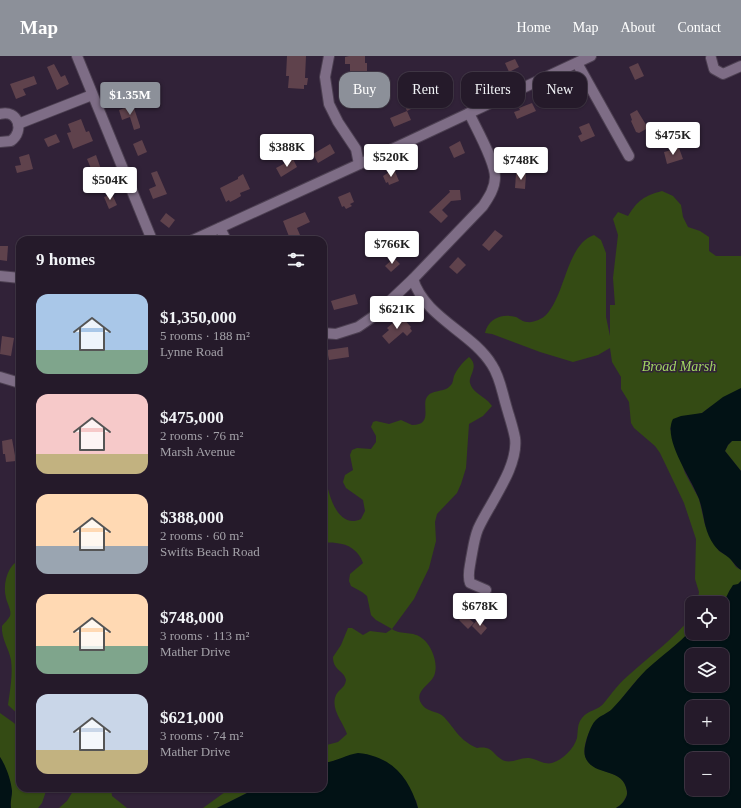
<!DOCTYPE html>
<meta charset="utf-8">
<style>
body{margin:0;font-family:Georgia,serif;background:#312736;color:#f1f3f6;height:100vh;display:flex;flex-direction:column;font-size:15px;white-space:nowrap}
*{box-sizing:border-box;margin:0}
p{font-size:13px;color:#a3a1a8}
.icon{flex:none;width:22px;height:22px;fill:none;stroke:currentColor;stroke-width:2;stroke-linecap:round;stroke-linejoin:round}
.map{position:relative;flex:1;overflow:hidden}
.sheet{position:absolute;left:16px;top:180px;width:311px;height:556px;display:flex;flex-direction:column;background:#251a2a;border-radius:12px;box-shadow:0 1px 3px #0004,0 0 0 1px #423847}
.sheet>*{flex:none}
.top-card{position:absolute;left:339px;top:16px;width:342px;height:36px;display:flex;gap:8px}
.buttons{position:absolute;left:685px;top:540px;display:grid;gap:8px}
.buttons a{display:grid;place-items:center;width:44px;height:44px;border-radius:8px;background:#251a2a;box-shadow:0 1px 3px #0004,0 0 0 1px #423847;font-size:20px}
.price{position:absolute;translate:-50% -34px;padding:0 9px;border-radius:4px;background:#fff;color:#222;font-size:13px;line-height:26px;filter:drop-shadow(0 1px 2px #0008)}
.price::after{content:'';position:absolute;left:50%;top:24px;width:12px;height:9px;margin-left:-6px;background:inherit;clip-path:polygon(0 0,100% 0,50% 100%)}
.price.active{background:#8c9099;color:#fff}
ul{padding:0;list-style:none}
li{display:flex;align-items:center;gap:12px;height:100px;padding:0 20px}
li span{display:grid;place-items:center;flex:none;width:112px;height:80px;border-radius:12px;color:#555}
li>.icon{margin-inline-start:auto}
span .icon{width:48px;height:48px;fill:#fffc;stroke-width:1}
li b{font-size:17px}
h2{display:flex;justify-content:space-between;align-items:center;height:48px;padding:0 20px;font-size:17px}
.pill{padding:0 14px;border-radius:12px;background:#251a2a;box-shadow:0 1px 3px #0004,0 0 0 1px #423847;font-size:14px;line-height:36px}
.pill.active{background:#8c9099;color:#fff}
header{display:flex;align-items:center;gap:24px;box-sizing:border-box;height:56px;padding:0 20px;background:#8c9099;color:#fff}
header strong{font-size:19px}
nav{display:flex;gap:22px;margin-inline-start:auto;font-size:14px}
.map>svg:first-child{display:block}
.green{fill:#344b14}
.water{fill:#021215;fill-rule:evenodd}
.building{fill:#5f424c}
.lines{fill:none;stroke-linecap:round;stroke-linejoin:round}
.minor-casing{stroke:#4d4052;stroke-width:12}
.minor{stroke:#7e6d86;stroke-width:10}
.labels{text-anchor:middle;stroke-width:3;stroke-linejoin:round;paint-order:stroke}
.park-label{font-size:14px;font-style:italic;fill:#a1d562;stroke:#312238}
</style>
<header>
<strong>Map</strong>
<nav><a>Home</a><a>Map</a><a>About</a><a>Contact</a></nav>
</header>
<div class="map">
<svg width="741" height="752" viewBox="0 0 741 752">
<rect width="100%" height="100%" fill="#312238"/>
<g class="green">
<path d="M662,135L673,140L681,149L683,161L688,171L700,175L709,181V195L716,200H741V334L710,351L702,357L686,361L670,372L685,417L699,443L705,469L719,495L730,502L736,511L741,514V525L726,542L722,551V547H697L699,536L695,523L696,483L684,447L660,397L655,390L634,372L631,367L629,346L621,333V321L612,306L610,292L598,299L573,306L540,296L492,278L485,277C488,262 503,257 516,261C520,263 523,266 527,266C533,267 542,263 546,259C566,238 566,189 594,179L601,184L606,197V261L610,280V249H615L613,222L618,179L613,163L618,156L628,160C638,144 644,140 662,135Z"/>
<path d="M469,301C480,310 468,320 470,327C473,338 487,341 492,350L483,360L469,368L466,412L461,428L457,437L437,458L435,466L436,485L429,512L414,543L392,573C402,580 413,574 423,583C432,590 439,609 434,620C430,629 414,635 421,647C427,657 437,654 444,661C456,674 459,684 477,692C494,689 492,700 505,705C513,707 521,701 529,702C537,703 544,709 552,707C562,704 574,693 577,682C578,675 577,668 582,662C588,654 599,654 604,647C612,637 620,626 630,618C651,599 675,582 692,560V573C678,589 662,600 647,614C634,625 625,640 613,653C608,657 600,660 596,665C589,674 580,694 587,704C597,720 628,712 627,739L622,748L616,752H418L416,744L337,704L327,707L323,706V690L338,686L347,678C343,666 330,653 336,639C339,633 345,632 346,624C344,614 333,615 333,601L341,589L348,572H352L363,579L370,575L386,577L392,573L376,564L371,559L367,540L362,536L351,530L349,525L350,518L363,507C359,495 349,488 336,487C331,486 328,487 323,486V410C327,417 325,422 327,428C330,444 340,473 361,463L365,455L363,444L346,432L343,426L345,419L353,414L350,399L352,394L357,392L371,393L376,386V380L371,371L373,366L376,365L389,368L401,364L412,369C434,369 421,349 427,341C432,333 445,337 451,329C453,327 453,323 454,320C457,313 463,306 469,301Z"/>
<path d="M732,385H741V415L725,395L728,389Z"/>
<path d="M16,506L20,507V660L8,649C10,635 13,618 11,604C9,592 1,583 2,570C4,567 8,564 10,560C12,555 7,547 6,542C3,530 6,514 16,506Z"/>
<path d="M0,657L14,667L20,674V732H47L42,747L38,752H11L10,745L12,736L8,720L0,701Z"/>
<path d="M75,732H111L112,740L127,752H59L67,745Z"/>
<path d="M234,732H257L217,752H203L225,736Z"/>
</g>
<g class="water">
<path d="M741,332V385H732L728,389L725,395L741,415V514C734,509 734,506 728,501C723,497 718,495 714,489C703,473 705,460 699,443C692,423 662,383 673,363L681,360L702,357L723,341Z"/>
<path d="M741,525V752H616C621,749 628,743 627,735C623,712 599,720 588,706C582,699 585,690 587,682C589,676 592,667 597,663C601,659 607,658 612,653C624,641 634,626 646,614C661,600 678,589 692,573V577H722C722,559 722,544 733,529L738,528ZM692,599H722V629H692ZM692,651H722V681H692ZM692,703H722V733H692Z"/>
<path d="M358,697C391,700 409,721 418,752H217L257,732H323V706C331,708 348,698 358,697Z"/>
<path d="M0,701C6,710 11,724 12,735C12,741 10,746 11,752H0Z"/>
</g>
<g class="building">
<path d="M287,0H306L305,22H308L307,29H304V33L288,32L289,20H286Z"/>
<path d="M349,0H365V7H367V29H365V40L350,39V36H346V30H350V8H345V1Z"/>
<path d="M515,3L519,11L509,16L505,7Z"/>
<path d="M638,7L644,20L635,24L629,11Z"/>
<path d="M54,8L61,21L65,19L69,28L57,34L47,11Z"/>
<path d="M492,15L495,23L479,31L475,23Z"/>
<path d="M34,20L37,28L23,33L26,39L16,43L10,28Z"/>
<path d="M579,28L584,41L572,47L570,43L568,44L564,35Z"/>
<path d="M409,44L413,52L407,55L411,64L394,71L390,62L407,55L403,46Z"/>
<path d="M532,47L536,55L517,63L514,56L520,54L519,52Z"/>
<path d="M133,49L140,70V72L134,74L130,61L122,64L119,54Z"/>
<path d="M637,54L648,72L639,77L636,76L631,65L632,64L630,58Z"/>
<path d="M81,63L86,76L89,75L93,85L73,93L67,77L71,76L68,68Z"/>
<path d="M589,67L595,80L581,86L578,80L582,78L579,71Z"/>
<path d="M56,78L60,86L48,91L44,83Z"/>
<path d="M142,84L147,96L138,100L133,88Z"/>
<path d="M460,85L465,97L454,102L449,91Z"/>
<path d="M330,88L335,97L318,107L313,98Z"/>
<path d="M679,92L683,103L667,108L664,96Z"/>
<path d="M29,98L33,113L17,117L15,110L21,109L19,101Z"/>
<path d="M96,99L103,119L95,122L87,103Z"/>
<path d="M293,103L297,111L281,121L276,112Z"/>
<path d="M394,113L399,125L389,129L388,126L386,127L383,120Z"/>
<path d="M157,115L167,138L153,143L149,133L156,130L151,117Z"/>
<path d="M243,118L250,133L240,137L241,140L236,143L230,146L229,144L226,146L220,132L238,123V121Z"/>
<path d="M516,118H526L525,133L515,132Z"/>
<path d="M449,134H460L461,144L451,145L442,154L448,160L441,167L429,156L450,136Z"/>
<path d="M350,136L354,146L350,148L352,150L346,153L344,150L342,151L338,141Z"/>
<path d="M112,138L117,149L109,153L104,141Z"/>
<path d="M305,156L310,166L297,172L300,179L290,183L283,165Z"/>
<path d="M166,157L175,164L169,172L160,165Z"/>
<path d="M495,174L503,180L489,195L482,189Z"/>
<path d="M0,190H8L7,205L0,204Z"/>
<path d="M458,201L466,209L457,218L449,211Z"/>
<path d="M394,202L400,208L391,216L385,210Z"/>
<path d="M355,238L358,248L334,254L331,245Z"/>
<path d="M401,260L411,271L410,272L412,275L407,280L403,276L389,288L382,280L389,274L387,272Z"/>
<path d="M2,280L14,282L11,300L0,298Z"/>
<path d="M348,291L349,301L329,304L327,294Z"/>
<path d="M12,383L16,405L6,406L5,398H3L2,385Z"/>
<path d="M464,558L474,567L468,573L459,564Z"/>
<path d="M478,563L487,572L481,579L472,570Z"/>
</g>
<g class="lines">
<g class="minor-casing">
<g id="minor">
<path d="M77,0L152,184"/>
<path d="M329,0L325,21L329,48L338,66L356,93L359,108"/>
<path d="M711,2L714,13L723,18L741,10"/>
<path d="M577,7L629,100"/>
<path d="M0,58C18,53 25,75 11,85L0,86"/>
<path d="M18,68L92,39"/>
<path d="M220,172L226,184"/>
<path d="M193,184L401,89L591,0"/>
<path d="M0,220L20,222"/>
<path d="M413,223C425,262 472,276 492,309C500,321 502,336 506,349C509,360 513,371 515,382C519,411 489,448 478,473C474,483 473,493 471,503C470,511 467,519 470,527L486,534"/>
<path d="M323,277L336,278L358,271L374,260L413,223L483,150C489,141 495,132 495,121C495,105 476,72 469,57"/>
<path d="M0,321L20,327"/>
</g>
</g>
<use href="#minor" class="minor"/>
</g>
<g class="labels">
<g class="park-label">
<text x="679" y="315">Broad Marsh</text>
</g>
</g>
</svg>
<div class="buttons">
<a><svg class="icon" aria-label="locate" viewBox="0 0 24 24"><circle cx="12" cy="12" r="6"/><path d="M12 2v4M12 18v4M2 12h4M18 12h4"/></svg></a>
<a><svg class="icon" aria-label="layers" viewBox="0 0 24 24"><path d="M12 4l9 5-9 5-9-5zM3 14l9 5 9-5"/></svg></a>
<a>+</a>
<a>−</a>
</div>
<b class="price active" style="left:130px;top:60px">$1.35M</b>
<b class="price" style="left:673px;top:100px">$475K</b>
<b class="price" style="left:287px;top:112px">$388K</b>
<b class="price" style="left:391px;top:122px">$520K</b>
<b class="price" style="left:521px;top:125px">$748K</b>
<b class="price" style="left:110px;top:145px">$504K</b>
<b class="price" style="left:392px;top:209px">$766K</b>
<b class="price" style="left:397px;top:274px">$621K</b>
<b class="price" style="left:480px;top:571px">$678K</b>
<div class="top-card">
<a class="pill active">Buy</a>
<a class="pill">Rent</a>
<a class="pill">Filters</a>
<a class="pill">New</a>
</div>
<section class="sheet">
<h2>9 homes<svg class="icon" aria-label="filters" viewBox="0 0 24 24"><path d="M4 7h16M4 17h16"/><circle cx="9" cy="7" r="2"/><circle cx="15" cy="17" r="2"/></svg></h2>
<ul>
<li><span style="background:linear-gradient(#a9c7e8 70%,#7fa58c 0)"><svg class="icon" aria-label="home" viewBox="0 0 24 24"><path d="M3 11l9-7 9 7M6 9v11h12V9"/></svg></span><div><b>$1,350,000</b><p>5 rooms · 188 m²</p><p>Lynne Road</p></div></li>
<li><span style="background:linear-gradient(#f6c9c9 75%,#c2b280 0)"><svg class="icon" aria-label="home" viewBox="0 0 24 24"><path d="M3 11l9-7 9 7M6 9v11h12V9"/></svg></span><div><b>$475,000</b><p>2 rooms · 76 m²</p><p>Marsh Avenue</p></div></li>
<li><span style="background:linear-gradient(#ffd9b3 65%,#9aa5b1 0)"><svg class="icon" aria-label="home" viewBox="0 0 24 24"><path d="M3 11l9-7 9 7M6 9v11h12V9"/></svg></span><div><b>$388,000</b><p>2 rooms · 60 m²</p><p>Swifts Beach Road</p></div></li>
<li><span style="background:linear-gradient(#ffd9b3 65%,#7fa58c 0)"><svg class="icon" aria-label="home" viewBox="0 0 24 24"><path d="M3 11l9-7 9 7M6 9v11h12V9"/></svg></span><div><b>$748,000</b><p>3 rooms · 113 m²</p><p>Mather Drive</p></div></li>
<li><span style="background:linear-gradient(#c9d6e8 70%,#c2b280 0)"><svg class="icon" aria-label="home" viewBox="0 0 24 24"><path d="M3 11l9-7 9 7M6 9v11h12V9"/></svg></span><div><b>$621,000</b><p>3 rooms · 74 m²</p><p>Mather Drive</p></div></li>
</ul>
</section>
</div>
